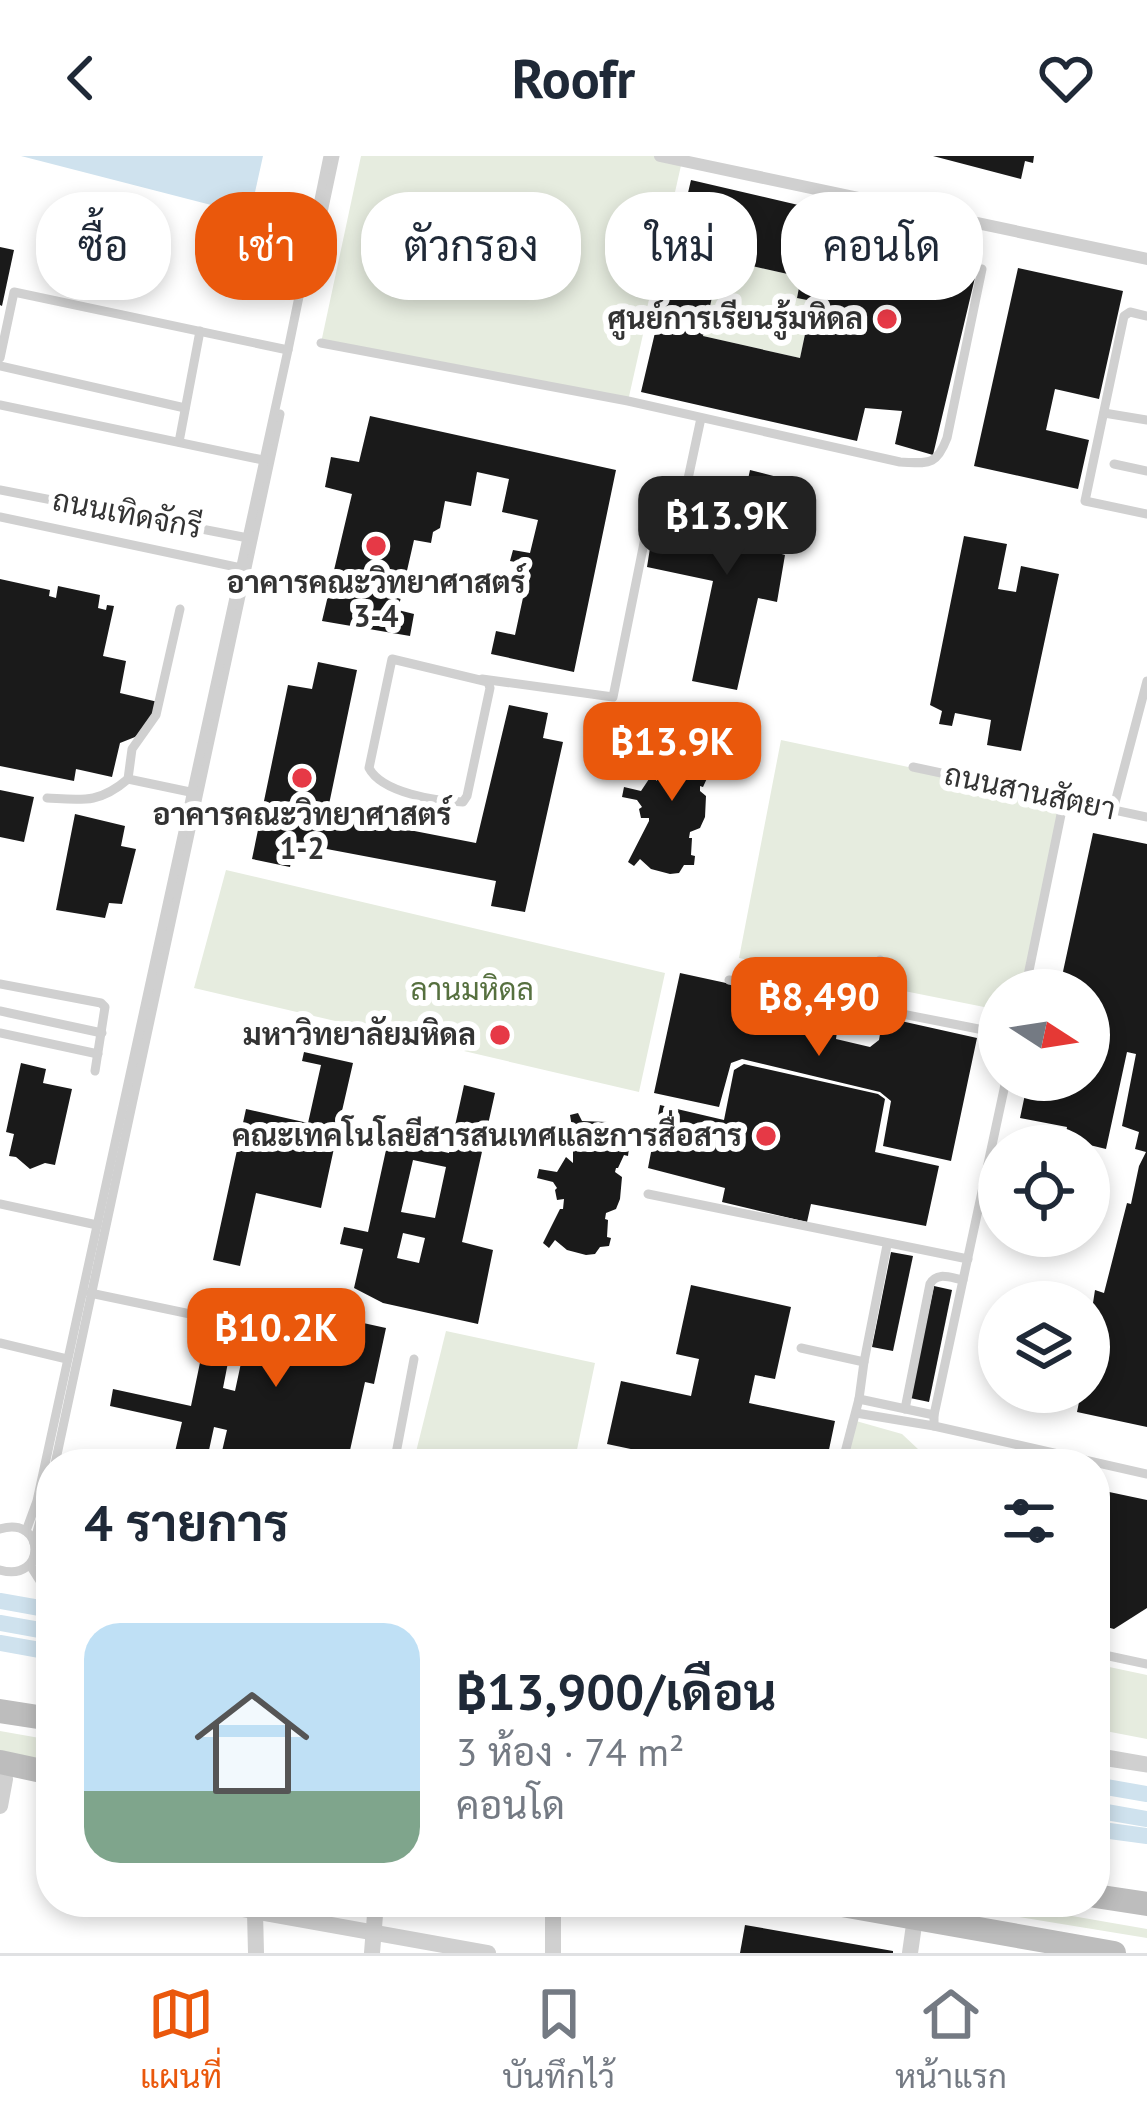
<!DOCTYPE html>
<html lang="th">
<meta charset="utf-8">
<style>
body{margin:0;font-family:"PT Sans",Sarabun,sans-serif;background:#f6f6f7;color:#1f2937;height:100vh;display:flex;flex-direction:column;font-size:45px;white-space:nowrap}
*{box-sizing:border-box;margin:0}
p{font-size:39px;color:#747a83}
.icon{flex:none;width:66px;height:66px;fill:none;stroke:currentColor;stroke-width:2;stroke-linecap:round;stroke-linejoin:round}
.map{position:relative;flex:1;overflow:hidden}
.panel{position:absolute;left:36px;top:1293px;width:1074px;height:468px;display:flex;flex-direction:column;background:#fff;border-radius:48px;box-shadow:0 6px 18px #0003}
.panel>*{flex:none}
.guide{position:absolute;left:36px;top:36px;width:1077px;height:108px;display:flex;gap:24px}
.needle{width:78px;rotate:102deg}
.tools{position:absolute;left:978px;top:813px;display:grid;gap:24px}
.tools a{display:grid;place-items:center;width:132px;height:132px;border-radius:50%;background:#fff;box-shadow:0 6px 18px #0003;font-size:60px}
.price{position:absolute;translate:-50% -102px;padding:0 27px;border-radius:24px;background:#ea580c;color:#fff;font-size:39px;line-height:78px;filter:drop-shadow(0 3px 6px #0008)}
.price::after{content:'';position:absolute;left:50%;top:72px;width:36px;height:27px;margin-left:-18px;background:inherit;clip-path:polygon(0 0,100% 0,50% 100%)}
.price.active{background:#222;color:#fff}
ul{padding:0;list-style:none}
li{display:flex;align-items:center;gap:36px;height:300px;padding:0 48px}
li+li{border-top:3px solid #e0e1e3}
li span{display:grid;place-items:center;flex:none;width:336px;height:240px;border-radius:36px;color:#555}
li>.icon{margin-inline-start:auto}
span .icon{width:144px;height:144px;fill:#fffc;stroke-width:1}
li b{font-size:51px}
h2{display:flex;justify-content:space-between;align-items:center;height:144px;padding:0 48px;font-size:51px}
.pill{padding:0 42px;border-radius:48px;background:#fff;box-shadow:0 6px 18px #0003;font-size:42px;line-height:108px}
.pill.active{background:#ea580c;color:#fff}
header{display:flex;justify-content:space-between;align-items:center;height:156px;padding:0 48px;background:#fff;font-size:54px;font-weight:700}
.dock{display:flex;justify-content:space-around;align-items:center;height:168px;border-top:3px solid #e0e1e3;background:#fff;font-size:33px;color:#747a83}
.dock a{display:grid;justify-items:center;gap:6px}
.dock .active{color:#ea580c}
.map>svg:first-child{display:block}
.green{fill:#e6ecdf}
.water{fill:#cfe2ee}
.lines{fill:none;stroke-linecap:round;stroke-linejoin:round}
.canal{stroke:#cfe2ee;stroke-width:16}
.building{fill:#1a1a1a;fill-rule:evenodd}
.service{stroke:#d0d0d0;stroke-width:9}
.pedestrian{stroke:#d0d0d0;stroke-width:12}
.minor{stroke:#d0d0d0;stroke-width:16}
.secondary{stroke:#bdbdbd;stroke-width:24}
.poi-dot{fill:#e63946;stroke:#fff;stroke-width:4.5}
.labels{text-anchor:middle;stroke-width:12;stroke-linejoin:round;paint-order:stroke}
.poi-label{font-size:30px;font-weight:bold;fill:#333;stroke:#fff;text-anchor:end}
.street-label{font-size:30px;fill:#333;stroke:#fff}
.park-label{font-size:30px;fill:#56703f;stroke:#fff}
</style>
<header><svg class="icon" aria-label="back" viewBox="0 0 24 24"><path d="M15 5l-7 7 7 7"/></svg>Roofr<svg class="icon" aria-label="heart" viewBox="0 0 24 24"><path d="M12 20l-8-8c-3-5 5-10 8-4 3-6 11-1 8 4z"/></svg></header>
<div class="map">
<svg width="1147" height="1797" viewBox="0 0 1147 1797">
<rect width="100%" height="100%" fill="#fff"/>
<g class="green">
<path d="M361,0H660L682,5L628,245L321,187Z"/>
<path d="M721,103L801,121L797,141L812,145L800,202L703,180Z"/>
<path d="M781,584L1064,644L1025,834H999V854L739,802Z"/>
<path d="M226,714L665,817L639,936L194,832Z"/>
<path d="M446,1175L595,1207L574,1308H413Z"/>
<path d="M849,1263L902,1278L919,1294L916,1308H839Z"/>
<path d="M1095,1508L1147,1519V1583L1095,1573Z"/>
<path d="M0,1575L51,1584V1608L0,1600Z"/>
<path d="M947,1746H991L1147,1773V1782L965,1752Z"/>
</g>
<path class="water" d="M21,0H263L250,59Z"/>
<g class="lines">
<g class="canal">
<path d="M0,1445L51,1454"/>
<path d="M0,1467L51,1476"/>
<path d="M0,1487L51,1496"/>
<path d="M1095,1629L1147,1638"/>
<path d="M1095,1654L1147,1663"/>
<path d="M1095,1673L1147,1680"/>
</g>
</g>
<g class="building">
<path d="M933,0H1034L1033,7L1025,5L1021,23Z"/>
<path d="M691,24L982,92L933,299L895,288L902,255L865,252L857,285L641,236ZM721,103L801,121L797,142L812,145L800,202L703,180Z"/>
<path d="M0,91L14,94L2,150L0,149Z"/>
<path d="M1018,112L1123,135L1099,243L1055,233L1046,274L1089,284L1078,333L974,310Z"/>
<path d="M370,260L616,314L574,516L491,498L496,475L515,479L530,409L510,405L513,394L530,397L538,364L502,356L509,323L477,316L471,350L445,345L440,372L433,376L431,387L414,384L398,454L414,458L410,480L322,465L352,338L325,331L331,301L359,306Z"/>
<path d="M750,314L781,322L768,382L779,385L775,396L785,399L777,446L758,442L737,534L692,525L713,425L647,411L654,367L735,384Z"/>
<path d="M964,380L1007,388L998,433L1016,436L1021,410L1059,418L1021,595L987,589L991,564L955,557L952,570L939,568L942,555L930,549Z"/>
<path d="M0,423L50,434L49,440L56,442L58,430L100,439L98,452L106,454L107,449L114,450L103,500L126,505L120,537L158,546L148,570L135,581L120,587L112,621L76,613L74,625L0,610Z"/>
<path d="M318,506L357,514L327,658L476,687L509,549L548,557L543,582L563,586L525,756L491,750L496,725L295,687L290,711L252,703L288,529L312,533Z"/>
<path d="M663,576L666,584L679,582L691,585L705,592L715,602L712,618H709L703,631L700,630V635L706,640L705,661L700,672L690,676L689,682H692L691,699L695,700L694,709H684L679,717L670,718L651,713L640,703L634,710L628,706L649,665V662H641L639,653L642,651L637,644L622,641L624,631L641,635L651,620L657,625L656,605L653,604L656,590L655,578Z"/>
<path d="M0,634L34,641L24,686L0,681Z"/>
<path d="M75,658L125,670L121,690L136,693L122,748L109,747L105,762L56,754Z"/>
<path d="M1093,677L1147,688V1271L1077,1256L1081,1236H1089V1220L1100,1176L1089,1173L1095,1134L1104,1137L1127,1047L1131,1048L1139,1010L1146,996L1135,993L1139,976L1122,970L1136,898L1127,896L1106,993L1065,983L1067,971L1020,962L1028,924H1089V834H1059Z"/>
<path d="M680,817L763,835L758,860L762,872L790,878L797,840L841,848L836,883L870,891L879,884L883,861L977,882L951,1005L883,990L891,945L880,936L742,903L731,907L719,951L654,937Z"/>
<path d="M304,896L353,907L339,968L389,979L388,984L449,997L464,929L495,937L462,1086L493,1094L478,1168L383,1147L354,1132L363,1093L340,1088L344,1071L368,1076L386,994L336,983L321,1052L256,1037L240,1110L213,1104L246,953L308,967L321,909L302,905ZM413,1004L446,1011L435,1062L401,1056ZM403,1077L425,1082L419,1107L397,1102Z"/>
<path d="M21,907L46,913L43,927L72,933L55,1009L45,1007L30,1013L16,1001L9,1000L14,978L6,976Z"/>
<path d="M744,908L878,938L885,943L875,996L939,1010L926,1070L811,1048L807,1066L722,1046L725,1032L648,1012L660,949L724,964L734,914Z"/>
<path d="M578,957L582,965L607,966L620,973L630,984L628,1000L624,999L618,1012H616L615,1016L622,1021L620,1043L616,1053L606,1057L605,1063L608,1064L607,1081L611,1082L609,1090L600,1091L595,1098L586,1099L567,1094L555,1084L549,1092L543,1087L560,1053H563L564,1043L557,1044L555,1034L557,1032L553,1026L537,1022L539,1013L557,1016L566,1001L573,1007V995L570,994L571,986L568,985L572,971L570,959Z"/>
<path d="M891,1096L913,1100L893,1195L872,1191Z"/>
<path d="M691,1129L791,1151L775,1223L755,1219L749,1247L835,1265L826,1308H702L607,1288L621,1225L691,1240L699,1203L676,1198Z"/>
<path d="M934,1130L952,1134L929,1246L910,1242Z"/>
<path d="M250,1142L386,1172L374,1228L365,1226L347,1308H219L227,1274L214,1271L206,1308H182L183,1302L174,1300L182,1266L110,1250L113,1233L191,1250L203,1192L193,1190L195,1184L231,1191L223,1232L235,1235L244,1193L239,1192Z"/>
<path d="M919,1294L974,1306V1308H916Z"/>
<path d="M1095,1333L1147,1344V1452L1114,1473L1095,1468Z"/>
<path d="M745,1769L893,1795V1797H740Z"/>
</g>
<g class="lines">
<g class="service">
<path d="M315,94L335,0"/>
<path d="M1147,160L1130,156L1124,160L1085,345L1147,358"/>
<path d="M321,187L628,245L900,306C928,307 936,311 947,282L982,113"/>
<path d="M0,202L14,136L288,194"/>
<path d="M0,210L185,252"/>
<path d="M0,249L263,304"/>
<path d="M1104,257L1147,264"/>
<path d="M179,286L200,175"/>
<path d="M1114,308L1147,315"/>
<path d="M0,334L248,382"/>
<path d="M0,361L241,412"/>
<path d="M180,453L156,559L132,593L128,623L190,636"/>
<path d="M392,503L488,526L490,532L467,640L463,646C436,645 382,637 369,612Z"/>
<path d="M482,523L613,541L648,367L652,362L673,359L682,351L701,262"/>
<path d="M913,611L1147,661"/>
<path d="M47,642C82,644 99,648 128,623"/>
<path d="M1113,654L1147,525"/>
<path d="M729,824L999,877"/>
<path d="M0,828L101,847L105,851L95,915"/>
<path d="M1025,834L1064,644"/>
<path d="M871,851L880,804"/>
<path d="M0,855L102,877"/>
<path d="M0,877L98,898"/>
<path d="M648,1038L968,1103"/>
<path d="M0,1048L97,1069"/>
<path d="M90,1137L238,1168"/>
<path d="M0,1187L67,1203"/>
<path d="M801,1192L864,1206L859,1243"/>
<path d="M864,1206L887,1089"/>
<path d="M905,1253L930,1128C937,1115 951,1122 963,1124"/>
<path d="M856,1257L934,1270L1147,1318"/>
<path d="M934,1270V1259L1006,924"/>
<path d="M55,1308L280,258"/>
<path d="M394,1308L414,1203"/>
<path d="M842,1308L859,1243L934,1259"/>
<path d="M0,1373C46,1359 47,1427 0,1414"/>
<path d="M26,1375L37,1345L288,194L328,0"/>
<path d="M34,1387L51,1325"/>
<path d="M35,1398L43,1415L51,1417"/>
<path d="M30,1409L42,1428L51,1431"/>
<path d="M1095,1497L1147,1508"/>
<path d="M46,1560L51,1530"/>
<path d="M1095,1596L1147,1605"/>
<path d="M1095,1604L1147,1612"/>
</g>
<path class="pedestrian" d="M660,0L1147,103"/>
<g class="minor">
<path d="M0,1650L5,1623"/>
<path d="M203,1746L488,1797"/>
<path d="M255,1756L256,1797"/>
<path d="M372,1797L376,1746"/>
<path d="M553,1797V1755"/>
<path d="M910,1797L915,1762"/>
</g>
<g class="secondary">
<path d="M0,1555L51,1563"/>
<path d="M0,1606L51,1617"/>
<path d="M1095,1740L1147,1748"/>
<path d="M825,1746L1114,1797"/>
</g>
</g>
<g class="poi-dot">
<circle cx="887" cy="163" r="12"/>
<circle cx="376" cy="390" r="12"/>
<circle cx="302" cy="622" r="12"/>
<circle cx="500" cy="879" r="12"/>
<circle cx="766" cy="980" r="12"/>
</g>
<g class="labels">
<g class="poi-label">
<text x="863" y="173">ศูนย์การเรียนรู้มหิดล</text>
<text x="376" y="437" text-anchor="middle">อาคารคณะวิทยาศาสตร์<tspan x="376" dy="34">3-4</tspan></text>
<text x="302" y="669" text-anchor="middle">อาคารคณะวิทยาศาสตร์<tspan x="302" dy="34">1-2</tspan></text>
<text x="476" y="889">มหาวิทยาลัยมหิดล</text>
<text x="742" y="990">คณะเทคโนโลยีสารสนเทศและการสื่อสาร</text>
</g>
<g class="street-label">
<text transform="translate(127 358) rotate(11)" y="10">ถนนเทิดจักรี</text>
<text transform="translate(1030 636) rotate(12)" y="10">ถนนสานสัตยา</text>
</g>
<g class="park-label">
<text x="472" y="844">ลานมหิดล</text>
</g>
</g>
</svg>
<div class="tools">
<a><svg class="needle" viewBox="-14 -14 28 28"><path d="M0-13l5 13h-10z" fill="#e53935"/><path d="M0 13l5-13h-10z" fill="#747a83"/></svg></a>
<a><svg class="icon" aria-label="locate" viewBox="0 0 24 24"><circle cx="12" cy="12" r="6"/><path d="M12 2v4M12 18v4M2 12h4M18 12h4"/></svg></a>
<a><svg class="icon" aria-label="layers" viewBox="0 0 24 24"><path d="M12 4l9 5-9 5-9-5zM3 14l9 5 9-5"/></svg></a>
</div>
<b class="price active" style="left:727px;top:422px">฿13.9K</b>
<b class="price" style="left:672px;top:648px">฿13.9K</b>
<b class="price" style="left:819px;top:903px">฿8,490</b>
<b class="price" style="left:276px;top:1234px">฿10.2K</b>
<div class="guide">
<a class="pill">ซื้อ</a>
<a class="pill active">เช่า</a>
<a class="pill">ตัวกรอง</a>
<a class="pill">ใหม่</a>
<a class="pill">คอนโด</a>
</div>
<section class="panel">
<h2>4 รายการ<svg class="icon" aria-label="filters" viewBox="0 0 24 24"><path d="M4 7h16M4 17h16"/><circle cx="9" cy="7" r="2"/><circle cx="15" cy="17" r="2"/></svg></h2>
<ul>
<li><span style="background:linear-gradient(#bfe0f5 70%,#7fa58c 0)"><svg class="icon" aria-label="home" viewBox="0 0 24 24"><path d="M3 11l9-7 9 7M6 9v11h12V9"/></svg></span><div><b>฿13,900/เดือน</b><p>3 ห้อง · 74 m²</p><p>คอนโด</p></div></li>
</ul>
</section>
</div>
<nav class="dock">
<a class="active"><svg class="icon" aria-label="map" viewBox="0 0 24 24"><path d="M3 6l6-2 6 2 6-2v14l-6 2-6-2-6 2zM9 4v14M15 6v14"/></svg>แผนที่</a>
<a><svg class="icon" aria-label="saved" viewBox="0 0 24 24"><path d="M7 4h10v16l-5-4-5 4z"/></svg>บันทึกไว้</a>
<a><svg class="icon" aria-label="home" viewBox="0 0 24 24"><path d="M3 11l9-7 9 7M6 9v11h12V9"/></svg>หน้าแรก</a>
</nav>
